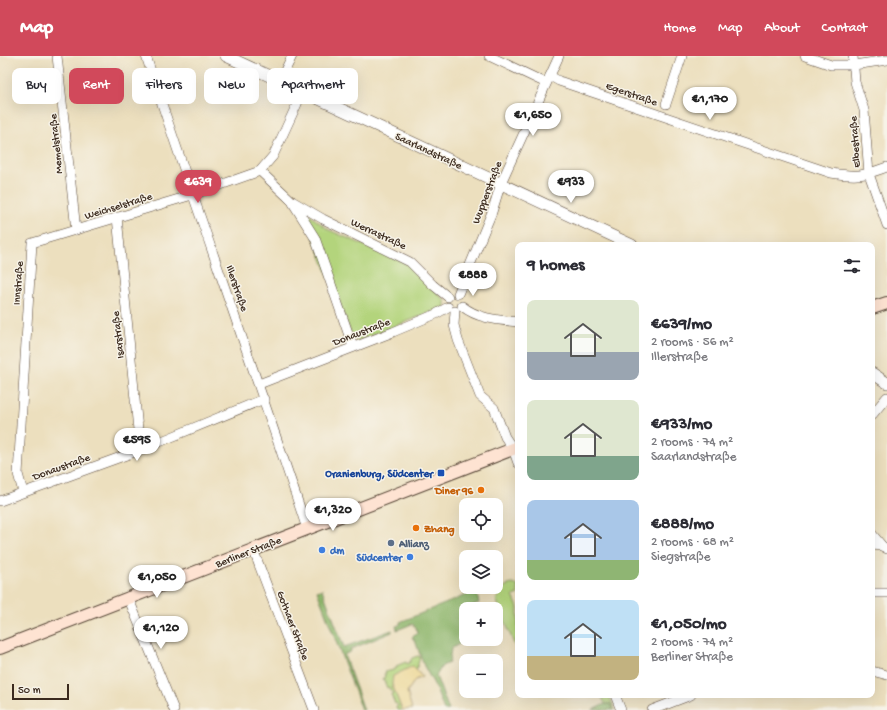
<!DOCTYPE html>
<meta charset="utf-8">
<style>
body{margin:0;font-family:"Gochi Hand",sans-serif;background:#f7f7f7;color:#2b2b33;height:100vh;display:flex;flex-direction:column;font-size:15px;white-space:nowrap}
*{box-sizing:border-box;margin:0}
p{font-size:13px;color:#7c7c81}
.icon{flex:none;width:22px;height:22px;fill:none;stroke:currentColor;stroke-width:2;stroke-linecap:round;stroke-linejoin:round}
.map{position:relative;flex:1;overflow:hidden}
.drawer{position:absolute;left:515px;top:186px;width:360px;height:456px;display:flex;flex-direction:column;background:#fff;border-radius:8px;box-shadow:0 4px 16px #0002}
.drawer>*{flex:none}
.hud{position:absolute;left:12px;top:12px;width:380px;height:36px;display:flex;gap:8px}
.buttons{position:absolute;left:459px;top:442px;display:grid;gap:8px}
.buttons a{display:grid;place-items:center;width:44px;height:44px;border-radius:8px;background:#fff;box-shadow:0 4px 16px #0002;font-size:20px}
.scale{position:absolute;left:12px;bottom:10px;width:57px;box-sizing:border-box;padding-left:4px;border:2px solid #3b2a1e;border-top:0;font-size:11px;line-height:14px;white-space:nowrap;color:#3b2a1e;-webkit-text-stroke:3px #f7f3e8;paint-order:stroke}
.price{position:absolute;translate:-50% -34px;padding:0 9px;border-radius:14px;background:#fff;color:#222;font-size:13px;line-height:26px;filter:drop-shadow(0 1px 2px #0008)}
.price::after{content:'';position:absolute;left:50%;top:24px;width:12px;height:9px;margin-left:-6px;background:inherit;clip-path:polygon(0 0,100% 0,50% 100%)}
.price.on{background:#d1495b;color:#fff}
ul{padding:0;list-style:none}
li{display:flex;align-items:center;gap:12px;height:100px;padding:0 12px}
li span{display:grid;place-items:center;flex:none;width:112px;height:80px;border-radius:8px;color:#555}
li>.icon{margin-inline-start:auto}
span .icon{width:48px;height:48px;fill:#fffc;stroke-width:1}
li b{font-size:17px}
h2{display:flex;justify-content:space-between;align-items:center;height:48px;padding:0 12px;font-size:17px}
.chip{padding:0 14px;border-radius:8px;background:#fff;box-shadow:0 4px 16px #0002;font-size:14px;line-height:36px}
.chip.on{background:#d1495b;color:#fff}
header{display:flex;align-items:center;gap:24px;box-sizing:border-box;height:56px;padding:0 20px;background:#d1495b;color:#fff}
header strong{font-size:19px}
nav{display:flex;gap:22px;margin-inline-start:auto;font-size:14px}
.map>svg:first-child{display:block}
.green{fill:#b3d47c;stroke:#777f4d}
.forest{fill:#8eb66c;stroke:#647045}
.sand{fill:#eeda9e;stroke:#94825e}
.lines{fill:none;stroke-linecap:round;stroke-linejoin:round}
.minor-casing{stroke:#564536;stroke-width:10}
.tertiary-casing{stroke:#564536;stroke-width:12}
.secondary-casing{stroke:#564536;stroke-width:14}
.minor{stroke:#fff;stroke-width:9}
.tertiary{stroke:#fff;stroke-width:11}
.secondary{stroke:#fee3d2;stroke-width:12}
.transit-dot{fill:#1a4fb4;stroke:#f7f3e8;stroke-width:1.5}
.food-dot{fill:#e8710a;stroke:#f7f3e8;stroke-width:1.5}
.service-dot{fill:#5c6f8a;stroke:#f7f3e8;stroke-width:1.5}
.shop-dot{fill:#3f7fe0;stroke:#f7f3e8;stroke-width:1.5}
.labels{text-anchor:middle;stroke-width:3;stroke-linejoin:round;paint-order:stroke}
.street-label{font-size:11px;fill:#3b2a1e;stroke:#f7f3e8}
.transit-label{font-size:11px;font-weight:bold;fill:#164399;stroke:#f7f3e8;text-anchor:end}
.food-label{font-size:11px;font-weight:bold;fill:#c56008;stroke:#f7f3e8;text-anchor:end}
.service-label{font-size:11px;font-weight:bold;fill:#4e5e75;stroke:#f7f3e8;text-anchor:start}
.shop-label{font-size:11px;font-weight:bold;fill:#366cbe;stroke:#f7f3e8;text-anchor:start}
</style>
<header>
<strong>Map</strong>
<nav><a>Home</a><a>Map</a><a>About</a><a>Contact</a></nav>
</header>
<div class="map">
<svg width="887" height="654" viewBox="0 0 887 654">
<rect width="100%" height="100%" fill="#f7f3e8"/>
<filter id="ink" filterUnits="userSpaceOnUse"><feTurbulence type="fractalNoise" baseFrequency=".025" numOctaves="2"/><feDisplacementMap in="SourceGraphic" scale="8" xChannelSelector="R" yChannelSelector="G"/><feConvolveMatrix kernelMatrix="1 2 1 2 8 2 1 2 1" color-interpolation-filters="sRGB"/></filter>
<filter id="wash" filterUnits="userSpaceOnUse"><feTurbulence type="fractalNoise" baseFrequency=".012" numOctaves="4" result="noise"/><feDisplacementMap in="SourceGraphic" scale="16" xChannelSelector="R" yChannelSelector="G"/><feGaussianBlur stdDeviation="0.9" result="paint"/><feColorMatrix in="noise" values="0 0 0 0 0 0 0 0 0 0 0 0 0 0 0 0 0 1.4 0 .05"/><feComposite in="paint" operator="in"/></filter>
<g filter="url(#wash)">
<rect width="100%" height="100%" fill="#ecdfbe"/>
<g class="green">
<path d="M303,154L329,174L410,209L427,225L445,245V251L356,285L352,280Z"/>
<path d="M513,528L518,530V538L513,540L518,551V598L496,543L498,542C499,534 504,529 513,528Z"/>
<path d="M418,600L420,601L417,612L415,613L413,610L392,628L402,654H397L396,651L398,650L396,647L395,648L391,638L393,637L391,634H390L389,631L387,632L383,622L385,621L384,618H386L385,616L394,614V613L397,612L396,610L406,606L407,608L410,606L412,602Z"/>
<path d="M601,639H609L615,654H613L611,648H605Z"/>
</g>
<g class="forest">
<path d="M322,533L344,591L392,574V576L351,593V595L344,599L364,654H362L317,535Z"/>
<path d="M474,536L477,538L479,547L461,554L466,558V583H467L451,593L449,607L442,610L436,620L449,654H444L436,632L424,610L416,587L412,581L417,578L416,571L412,568L397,574L396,570L400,569V566Z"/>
<path d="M605,648H611L613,654H592Z"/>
</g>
<path class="sand" d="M413,610L422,621L415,624L407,636L412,653L402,654L392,628L393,620Z"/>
</g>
<g filter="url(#ink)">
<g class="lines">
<g class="minor-casing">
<g id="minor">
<path d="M57,0L76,174"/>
<path d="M146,0C198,158 255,315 307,473"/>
<path d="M489,0L546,27"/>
<path d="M805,0L831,9H854L887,4"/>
<path d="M853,0L855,26L864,54L869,118L887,169"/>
<path d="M550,20L559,25L831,117C857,121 863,120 887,111"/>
<path d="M280,25L292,0"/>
<path d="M666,48L682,0"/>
<path d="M260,115L292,145L323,163L410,206L433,229L448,241"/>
<path d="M293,147L315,182L353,291"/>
<path d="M117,161L140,394"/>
<path d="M458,238L492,156L501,127L559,0"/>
<path d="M462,250C478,263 498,264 518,266"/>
<path d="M455,255L454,269L458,284L480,340L494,352L505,381L513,393L518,407"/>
<path d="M259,328L393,276L436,258L448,251"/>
<path d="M872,359L887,341"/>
<path d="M23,436L18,418L32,187L192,139L260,115L273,100L297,48L302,35"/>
<path d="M0,445L140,394L264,343"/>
<path d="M872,478L882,490"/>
<path d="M872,489L882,490L887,493"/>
<path d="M253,493L314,654"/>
<path d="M872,537H887"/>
<path d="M128,541L174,654"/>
<path d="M872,615L887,619"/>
<path d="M615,639L621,654"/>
<path d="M652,654L691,639"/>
</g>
</g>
<g class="tertiary-casing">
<g id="tertiary">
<path d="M226,0L388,75L632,189"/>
<path d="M872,317L887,327"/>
</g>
</g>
<g class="secondary-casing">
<g id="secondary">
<path d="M872,252L887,247"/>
<path d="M0,592C172,524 345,458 518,391"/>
</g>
</g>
<use href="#minor" class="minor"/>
<use href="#tertiary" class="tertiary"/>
<use href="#secondary" class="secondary"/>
</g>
</g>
<rect class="transit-dot" x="437" y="413" width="8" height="8" rx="2"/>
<g class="food-dot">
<circle cx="481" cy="434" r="4"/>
<circle cx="416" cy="472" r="4"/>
</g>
<circle class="service-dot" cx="391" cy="487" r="4"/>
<g class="shop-dot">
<circle cx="322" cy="494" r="4"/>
<circle cx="410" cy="501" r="4"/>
</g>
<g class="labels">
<g class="street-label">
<text transform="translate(632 37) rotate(19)" y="4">Egerstraße</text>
<text transform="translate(854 86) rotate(-94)" y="4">Elbestraße</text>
<text transform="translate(55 88) rotate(-96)" y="4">Memelstraße</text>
<text transform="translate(429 94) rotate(25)" y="4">Saarlandstraße</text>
<text transform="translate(486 136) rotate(-69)" y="4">Wupperstraße</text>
<text transform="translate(118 149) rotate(-17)" y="4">Weichselstraße</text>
<text transform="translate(379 177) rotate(25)" y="4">Werrastraße</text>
<text transform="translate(17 227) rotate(-86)" y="4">Innstraße</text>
<text transform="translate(238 232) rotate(71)" y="4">Illerstraße</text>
<text transform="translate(361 275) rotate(-21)" y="4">Donaustraße</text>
<text transform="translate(117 279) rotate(-96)" y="4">Isarstraße</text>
<text transform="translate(61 410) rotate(-20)" y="4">Donaustraße</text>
<text transform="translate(248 495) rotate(-21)" y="4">Berliner Straße</text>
<text transform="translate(294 569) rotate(69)" y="4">Gothaer Straße</text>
</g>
<g class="transit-label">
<text x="433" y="421">Oranienburg, Südcenter</text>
</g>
<g class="food-label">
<text x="473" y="438">Diner 96</text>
<text x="424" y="476" text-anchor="start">Zhang</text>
</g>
<g class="service-label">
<text x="399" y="491">Allianz</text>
</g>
<g class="shop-label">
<text x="330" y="498">dm</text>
<text x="402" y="505" text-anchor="end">Südcenter</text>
</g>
</g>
</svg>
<div class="buttons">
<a><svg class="icon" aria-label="locate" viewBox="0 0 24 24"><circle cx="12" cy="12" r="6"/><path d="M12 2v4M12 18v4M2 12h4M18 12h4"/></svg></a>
<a><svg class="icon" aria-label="layers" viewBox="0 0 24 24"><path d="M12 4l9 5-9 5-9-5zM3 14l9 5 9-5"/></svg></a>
<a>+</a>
<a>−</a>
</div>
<div class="scale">50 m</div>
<b class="price" style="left:710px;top:65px">€1,170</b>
<b class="price" style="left:533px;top:81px">€1,650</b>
<b class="price on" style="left:198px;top:148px">€639</b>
<b class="price" style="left:571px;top:148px">€933</b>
<b class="price" style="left:473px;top:241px">€888</b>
<b class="price" style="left:137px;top:406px">€595</b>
<b class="price" style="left:333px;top:476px">€1,320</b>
<b class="price" style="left:157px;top:543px">€1,050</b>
<b class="price" style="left:161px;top:594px">€1,120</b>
<div class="hud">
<a class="chip">Buy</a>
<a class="chip on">Rent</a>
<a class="chip">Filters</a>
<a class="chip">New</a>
<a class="chip">Apartment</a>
</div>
<section class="drawer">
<h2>9 homes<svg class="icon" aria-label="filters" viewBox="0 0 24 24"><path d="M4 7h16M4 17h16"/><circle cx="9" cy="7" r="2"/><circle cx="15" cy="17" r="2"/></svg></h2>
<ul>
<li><span style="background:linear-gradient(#dfe7d0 65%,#9aa5b1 0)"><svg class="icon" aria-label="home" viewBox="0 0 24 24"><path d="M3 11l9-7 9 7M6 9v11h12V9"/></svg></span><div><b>€639/mo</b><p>2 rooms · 56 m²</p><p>Illerstraße</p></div></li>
<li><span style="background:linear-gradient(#dfe7d0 70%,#7fa58c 0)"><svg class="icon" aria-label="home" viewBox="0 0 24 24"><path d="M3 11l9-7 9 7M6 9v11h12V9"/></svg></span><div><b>€933/mo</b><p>2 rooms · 74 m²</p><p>Saarlandstraße</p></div></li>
<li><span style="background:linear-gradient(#a9c7e8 75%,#8fb573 0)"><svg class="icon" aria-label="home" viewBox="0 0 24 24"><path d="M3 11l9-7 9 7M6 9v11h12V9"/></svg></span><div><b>€888/mo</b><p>2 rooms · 68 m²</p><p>Siegstraße</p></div></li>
<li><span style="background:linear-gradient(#bfe0f5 70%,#c2b280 0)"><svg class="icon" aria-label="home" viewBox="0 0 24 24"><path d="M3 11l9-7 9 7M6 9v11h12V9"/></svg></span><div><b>€1,050/mo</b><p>2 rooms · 74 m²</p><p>Berliner Straße</p></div></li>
</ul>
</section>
</div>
